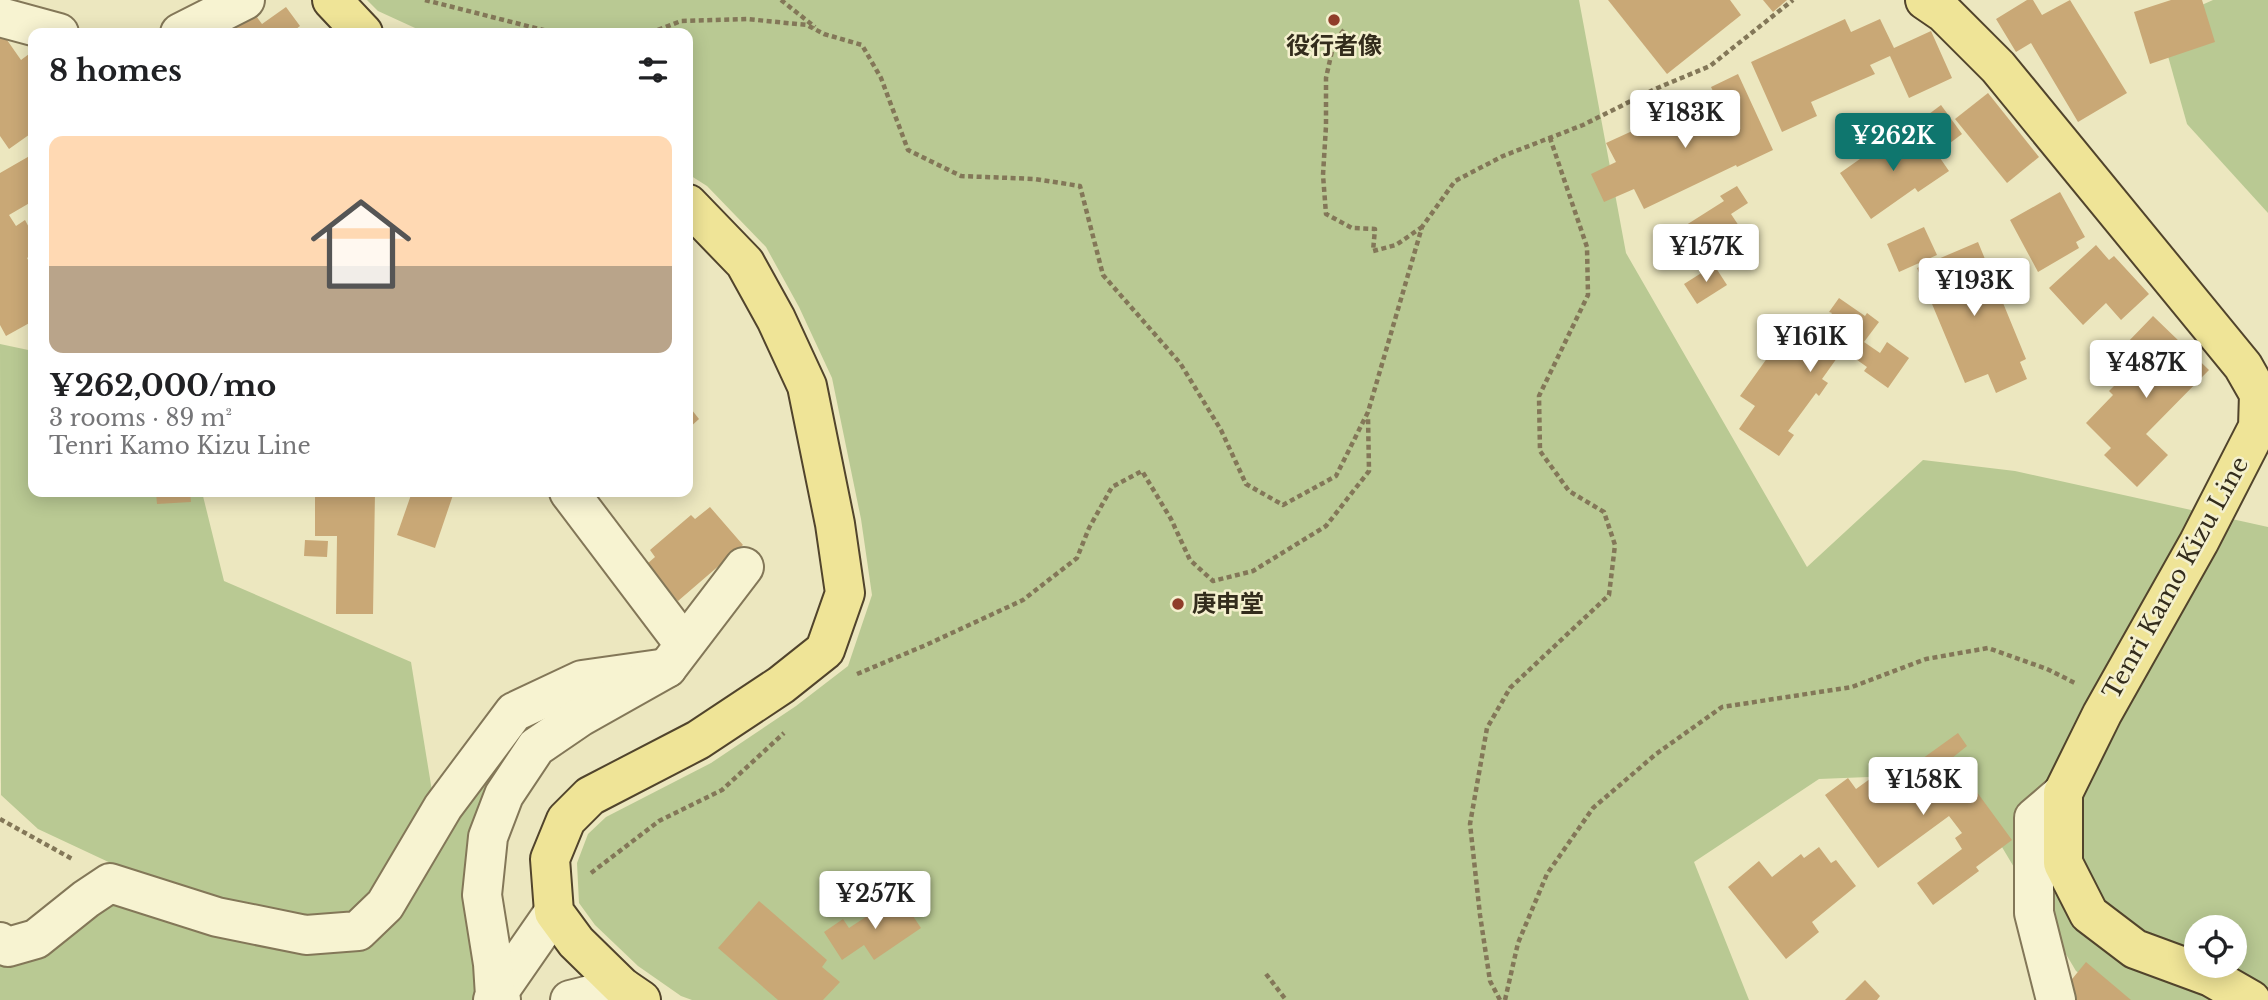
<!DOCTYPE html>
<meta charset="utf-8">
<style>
body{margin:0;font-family:"Libre Baskerville","Noto Sans JP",serif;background:#f6f6f6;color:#202124;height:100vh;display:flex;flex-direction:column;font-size:26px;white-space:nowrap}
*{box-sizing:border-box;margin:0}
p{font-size:23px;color:#757577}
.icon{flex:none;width:38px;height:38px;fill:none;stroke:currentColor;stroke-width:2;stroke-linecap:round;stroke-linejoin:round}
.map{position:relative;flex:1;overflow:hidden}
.details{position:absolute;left:28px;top:28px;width:665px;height:469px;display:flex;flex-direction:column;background:#fff;border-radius:14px;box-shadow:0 4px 18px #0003}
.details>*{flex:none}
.controls{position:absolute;left:2184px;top:915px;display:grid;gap:14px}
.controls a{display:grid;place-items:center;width:63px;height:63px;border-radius:50%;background:#fff;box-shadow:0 4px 18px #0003;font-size:35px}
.price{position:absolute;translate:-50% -60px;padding:0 16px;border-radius:7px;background:#fff;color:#222;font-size:23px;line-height:46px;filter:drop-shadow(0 2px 4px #0008)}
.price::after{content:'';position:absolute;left:50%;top:42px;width:21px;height:16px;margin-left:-10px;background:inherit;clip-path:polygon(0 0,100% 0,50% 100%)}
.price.on{background:#0f766e;color:#fff}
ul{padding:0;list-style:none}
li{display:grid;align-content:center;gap:14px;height:371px;padding:0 21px}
li span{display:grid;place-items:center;height:217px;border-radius:14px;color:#555}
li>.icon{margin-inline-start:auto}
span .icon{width:126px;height:126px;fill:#fffc;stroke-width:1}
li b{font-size:30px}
h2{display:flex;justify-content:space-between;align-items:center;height:84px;padding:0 21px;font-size:30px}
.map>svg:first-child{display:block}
.green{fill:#b9c993;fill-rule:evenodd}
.building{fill:#c9a876}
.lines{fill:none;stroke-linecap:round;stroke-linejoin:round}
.minor-casing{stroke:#837758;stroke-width:42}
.major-casing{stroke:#51442c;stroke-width:42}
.path{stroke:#837758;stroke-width:4.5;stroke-dasharray:5 3.5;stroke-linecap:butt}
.minor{stroke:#f7f3d1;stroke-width:38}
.major{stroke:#efe497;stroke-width:38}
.poi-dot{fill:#903d2a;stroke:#f4f0ce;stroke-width:2.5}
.labels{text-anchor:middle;stroke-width:5;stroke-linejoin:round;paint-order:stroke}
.poi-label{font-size:24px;font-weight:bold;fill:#332c1c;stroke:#f4f0ce}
.street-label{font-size:24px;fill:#332c1c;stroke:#f4f0ce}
</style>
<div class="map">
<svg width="2268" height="1000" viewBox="0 0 2268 1000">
<rect width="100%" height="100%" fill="#ece7bf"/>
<g class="green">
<path d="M367,0H1579L1626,253L1807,567L1923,460L2015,471L2268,527V1000H2116L2076,971L1993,832L1918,775L1819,779L1694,862L1749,1000H692L681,996L638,966L595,925L579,903L577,863L588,834L606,817L711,763L796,706L848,666L872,595L861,519L832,378L799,307L766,247L707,186L688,174V33H426L378,11ZM2196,928H2235V966H2196Z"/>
<path d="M2213,0H2268V213L2187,124L2159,24Z"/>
<path d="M0,344L33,351V492H202L224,581L411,662L432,791L365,901L344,920L323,922L179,895L38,829L1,795Z"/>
<path d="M565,705L517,748L482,987L476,1000H0V956L18,965L110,905L289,946L334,950L508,737Z"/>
</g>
<g class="building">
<path d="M1608,0H1730L1741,15L1667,74Z"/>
<path d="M1763,0H1787L1773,12Z"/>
<path d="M2027,0H2033L2042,15L2070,0L2127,93L2078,122L2031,43L2016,52L1996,19Z"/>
<path d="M2171,0H2202L2215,42L2150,64L2134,12Z"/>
<path d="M286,7L300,26L291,33H225L253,12L262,24Z"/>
<path d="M1845,19L1851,32L1880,19L1894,48L1931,31L1952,78L1909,98L1890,56L1870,65L1875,74L1811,102L1817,116L1782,132L1751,62Z"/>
<path d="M0,30L21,60L33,51V132L9,149L0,136Z"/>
<path d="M1738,74L1773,150L1737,167L1736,165L1644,209L1634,189L1604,202L1591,174L1616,162L1606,143L1641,127L1645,135L1700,109L1708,127L1726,118L1711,87Z"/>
<path d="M1988,93L2039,157L2007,183L1955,119Z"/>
<path d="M1941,105L1962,134L1942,149L1921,120Z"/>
<path d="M1922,132L1949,171L1918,192L1915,188L1871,219L1840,173L1887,140L1894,151Z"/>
<path d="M33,154V201L9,215L16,226L25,220L33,235V254L27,258L33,269V321L6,336L0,325V173Z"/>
<path d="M1737,186L1748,203L1731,214L1745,235L1693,268L1672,234L1724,201L1720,196Z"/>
<path d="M2060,192L2085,237L2076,242L2079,248L2038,272L2010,220Z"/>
<path d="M1924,227L1937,255L1899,272L1887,244Z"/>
<path d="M1978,242L2026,359L2020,362L2027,379L1996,393L1988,374L1965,383L1917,268Z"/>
<path d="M2096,245L2109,260L2114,256L2149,294L2121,320L2106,303L2083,325L2049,288Z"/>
<path d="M1714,265L1727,285L1697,304L1684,284Z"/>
<path d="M1839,298L1865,316L1867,313L1879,322L1864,342L1880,353L1887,342L1909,358L1888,388L1864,371L1867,367L1836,345L1845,331L1834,324L1819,344L1837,358L1822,379L1828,383L1819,396L1816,393L1788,431L1794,435L1779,456L1739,429L1755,406L1740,396L1791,325L1812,340L1832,313L1829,312Z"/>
<path d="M2153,316L2209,370L2146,434L2168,455L2137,487L2104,455L2111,448L2086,423L2113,395L2109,391L2141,359L2126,344Z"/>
<path d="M688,405L699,419L688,429Z"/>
<path d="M156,492H190L191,502L157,504Z"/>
<path d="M315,492H375L373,614H336L337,536H315Z"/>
<path d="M412,492H454L435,548L397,535Z"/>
<path d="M710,507L743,545L678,601L647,564L655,557L650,550L691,515L695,519Z"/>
<path d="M305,540L328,541L327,557L304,556Z"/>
<path d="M1958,733L1967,746L1952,758L2012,840L1976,867L1979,871L1933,905L1917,883L1962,849L1955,838L1962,833L1949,816L1878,868L1825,795L1848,778L1856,789L1874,776L1883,787Z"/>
<path d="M1819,847L1831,863L1836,860L1856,886L1812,922L1819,932L1786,959L1728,887L1759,861L1772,877L1801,854L1804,858Z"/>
<path d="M899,895L921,928L874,960L864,945L842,960L824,932L843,919L849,928Z"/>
<path d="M759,901L827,960L822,967L840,982L823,1000H778L718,948Z"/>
<path d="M2086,962L2131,1000H2065L2059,995Z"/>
<path d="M1865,980L1880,996L1877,1000H1845Z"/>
</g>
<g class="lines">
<g class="minor-casing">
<g id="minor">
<path d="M0,17L59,33"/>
<path d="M180,33L245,0"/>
<path d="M569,492L684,644"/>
<path d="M0,942L8,947L36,939L86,899L110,883L217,917L306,935L358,931L385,905L443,807L514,712L582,680L667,668"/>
<path d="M493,1000L554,912"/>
<path d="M501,1000L495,996L493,964L482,895L488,837L504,795L536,747L580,717L667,668L744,567"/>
<path d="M570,1000L622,987"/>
<path d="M2056,1000L2034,913V818L2063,793"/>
</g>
</g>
<g class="major-casing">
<g id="major">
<path d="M332,0L363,33"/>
<path d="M1925,0L1944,13L1998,67L2243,366L2259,394L2258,427L2199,542L2102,714L2063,793V863L2089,914L2135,949L2211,977L2251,1000"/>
<path d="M641,1000L622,987L576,942L554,912L550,859L566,820L590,796L698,740L781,685L825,650L845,593L835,524L807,386L776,319L745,263L688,204"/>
</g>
</g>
<g class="path">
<path d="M425,0L555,33"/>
<path d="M781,0L815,27"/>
<path d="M1344,30L1334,42L1326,78V126L1323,175L1326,214L1352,228L1375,229L1373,251L1396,245L1422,227"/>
<path d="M650,33L681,21L747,19L807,25L824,34L862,45L881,78L908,150L961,176L1035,179L1080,186L1103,275L1180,363L1221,430L1246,484L1283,505L1336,476L1368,412L1422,227L1455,181L1503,156L1583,125L1655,89L1710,66L1793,0"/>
<path d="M857,674L926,645L1023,600L1077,558L1089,528L1112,487L1142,471L1171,519L1190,560L1213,581L1253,571L1326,526L1369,471L1368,416"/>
<path d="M0,819L74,860"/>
<path d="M591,873L659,821L722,790L784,733"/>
<path d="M1266,974L1286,1000"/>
<path d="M1500,1000L1490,981L1480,915L1470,824L1487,728L1510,688L1609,595L1615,545L1604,512L1569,491L1540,451L1539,396L1588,295L1587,247L1550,138"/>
<path d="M1505,1000L1518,943L1547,874L1593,808L1656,754L1722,707L1852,687L1926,659L1988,648L2047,669L2075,683"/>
</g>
<use href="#minor" class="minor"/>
<use href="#major" class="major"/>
</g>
<g class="poi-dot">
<circle cx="1334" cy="20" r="7"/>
<circle cx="1178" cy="604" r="7"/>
</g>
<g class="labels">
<g class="poi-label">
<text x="1334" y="54">役行者像</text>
<text x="1192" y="612" text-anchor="start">庚申堂</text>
</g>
<g class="street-label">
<text transform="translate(2176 578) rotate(-61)" y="8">Tenri Kamo Kizu Line</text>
</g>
</g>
</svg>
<div class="controls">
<a><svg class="icon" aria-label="locate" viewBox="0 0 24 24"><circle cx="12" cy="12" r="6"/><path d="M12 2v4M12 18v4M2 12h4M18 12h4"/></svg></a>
</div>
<b class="price" style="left:1685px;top:150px">¥183K</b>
<b class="price on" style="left:1893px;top:173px">¥262K</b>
<b class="price" style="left:1706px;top:284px">¥157K</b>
<b class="price" style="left:1974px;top:318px">¥193K</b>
<b class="price" style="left:1810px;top:374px">¥161K</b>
<b class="price" style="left:2146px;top:400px">¥487K</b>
<b class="price" style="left:1923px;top:817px">¥158K</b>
<b class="price" style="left:875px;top:931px">¥257K</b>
<section class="details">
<h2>8 homes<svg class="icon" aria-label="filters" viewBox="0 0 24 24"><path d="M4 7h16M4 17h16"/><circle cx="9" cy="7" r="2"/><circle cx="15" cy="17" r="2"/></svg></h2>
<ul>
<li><span style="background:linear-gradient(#ffd9b3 60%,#b9a48a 0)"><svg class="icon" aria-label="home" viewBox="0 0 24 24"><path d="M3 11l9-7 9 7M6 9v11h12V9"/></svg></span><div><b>¥262,000/mo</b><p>3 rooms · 89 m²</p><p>Tenri Kamo Kizu Line</p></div></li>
</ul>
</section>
</div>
